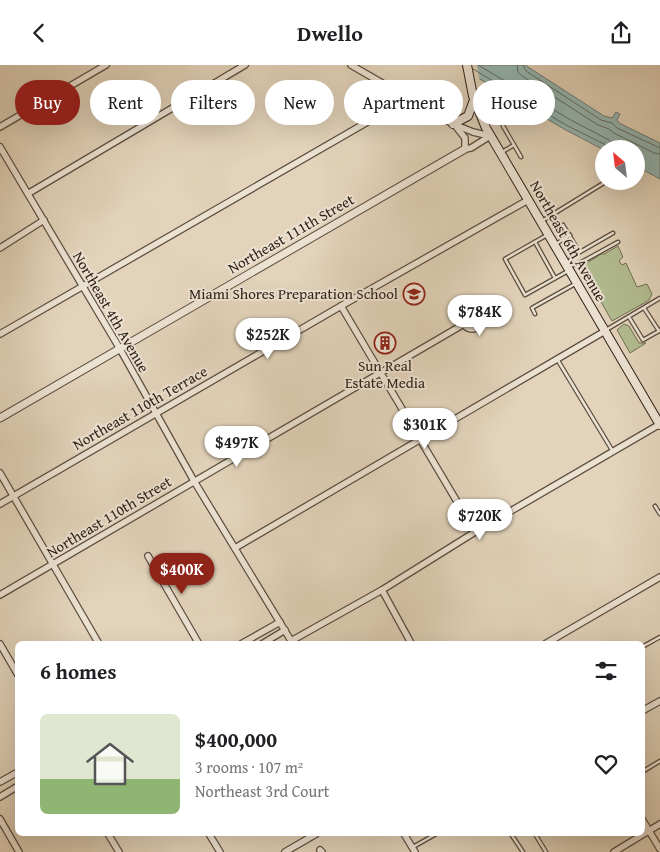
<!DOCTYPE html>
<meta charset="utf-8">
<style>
body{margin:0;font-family:"Gentium Book Plus",serif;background:#f2f2f2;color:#202124;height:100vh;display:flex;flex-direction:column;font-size:19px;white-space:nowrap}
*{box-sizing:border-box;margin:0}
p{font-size:16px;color:#757577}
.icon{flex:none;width:28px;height:28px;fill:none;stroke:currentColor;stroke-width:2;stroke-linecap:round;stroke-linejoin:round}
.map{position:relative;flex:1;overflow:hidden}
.sheet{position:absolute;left:15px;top:576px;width:630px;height:195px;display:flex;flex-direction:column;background:#fff;border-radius:8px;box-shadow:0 5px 20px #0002}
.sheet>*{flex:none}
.hud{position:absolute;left:15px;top:15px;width:630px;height:45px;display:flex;gap:10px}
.needle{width:32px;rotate:332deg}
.controls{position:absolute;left:595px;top:75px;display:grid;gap:10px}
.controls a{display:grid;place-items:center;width:50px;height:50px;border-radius:50%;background:#fff;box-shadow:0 5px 20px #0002;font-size:25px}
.price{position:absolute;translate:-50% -42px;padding:0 11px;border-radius:18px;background:#fff;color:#222;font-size:16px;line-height:32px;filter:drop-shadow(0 1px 2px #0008)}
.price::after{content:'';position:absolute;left:50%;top:30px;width:15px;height:11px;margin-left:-8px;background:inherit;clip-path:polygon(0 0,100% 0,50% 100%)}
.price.on{background:#8f2418;color:#fff}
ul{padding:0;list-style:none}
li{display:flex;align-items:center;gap:15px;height:125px;padding:0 25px}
li span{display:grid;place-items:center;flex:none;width:140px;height:100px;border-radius:8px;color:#555}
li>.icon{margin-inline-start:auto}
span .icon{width:60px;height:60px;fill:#fffc;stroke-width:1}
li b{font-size:21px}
h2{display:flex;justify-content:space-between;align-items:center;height:60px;padding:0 25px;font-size:21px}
.tag{padding:0 18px;border-radius:22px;background:#fff;box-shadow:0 5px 20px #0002;font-size:18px;line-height:45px}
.tag.on{background:#8f2418;color:#fff}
header{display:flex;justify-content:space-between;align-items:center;height:65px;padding:0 25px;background:#fff;font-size:22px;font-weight:700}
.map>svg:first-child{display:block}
.green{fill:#b2bc91;stroke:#716f55}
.water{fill:#95b7b3;stroke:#6d7b75}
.pier{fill:#e2d3ba}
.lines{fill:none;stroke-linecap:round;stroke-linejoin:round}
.shore{stroke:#626c66;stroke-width:1}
.service-casing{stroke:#5c4e41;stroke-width:5}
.minor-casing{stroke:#5c4e41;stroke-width:8}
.tertiary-casing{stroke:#5c4e41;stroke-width:9}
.secondary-casing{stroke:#302219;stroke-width:10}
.service{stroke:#ece2d2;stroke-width:2.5}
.minor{stroke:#ece2d2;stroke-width:5.5}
.tertiary{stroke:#ece2d2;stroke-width:7}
.secondary{stroke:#ece2d2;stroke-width:8}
.labels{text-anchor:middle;stroke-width:4;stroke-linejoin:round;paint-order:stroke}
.street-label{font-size:15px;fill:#302219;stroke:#ece2d2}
.poi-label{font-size:15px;fill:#302219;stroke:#ece2d2;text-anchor:end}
</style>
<header><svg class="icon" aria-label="back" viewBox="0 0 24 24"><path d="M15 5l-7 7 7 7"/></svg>Dwello<svg class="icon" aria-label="share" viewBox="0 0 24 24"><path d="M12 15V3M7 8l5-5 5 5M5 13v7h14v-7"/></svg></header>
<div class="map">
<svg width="660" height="787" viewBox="0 0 660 787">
<rect width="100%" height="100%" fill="#e2d3ba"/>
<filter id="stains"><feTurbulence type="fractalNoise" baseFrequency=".004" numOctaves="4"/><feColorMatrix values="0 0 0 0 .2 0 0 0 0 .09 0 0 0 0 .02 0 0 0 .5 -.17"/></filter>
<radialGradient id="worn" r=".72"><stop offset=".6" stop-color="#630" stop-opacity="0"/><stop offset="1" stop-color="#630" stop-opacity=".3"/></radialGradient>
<g class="green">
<path d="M618,181L623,192L619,196L622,200L626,198L637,222L647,219L652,229L649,235L646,237L612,256L581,202L601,189H604Z"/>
<path d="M624,259L629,261L639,278H646L630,288L617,265Z"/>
</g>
<path class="water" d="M456,0H525L604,51L612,53L616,47L620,49L617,55L619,58L660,78V114L636,101V84L604,85L564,64Z"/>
<path class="pier" d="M456,0H477L480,17L457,3Z"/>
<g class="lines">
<g class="shore">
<path d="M478,0L569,54L609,75L613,79L615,84"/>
<path d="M517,0L518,7L522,11L598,60L609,64L614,68L654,88L660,89"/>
<path d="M523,0L526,6L601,55L612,58L617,63L660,83"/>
<path d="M473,4L566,60L606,80L608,84"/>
</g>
<g class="service-casing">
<g id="service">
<path d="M503,61L521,92"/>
<path d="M502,87L514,80"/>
<path d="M542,156L607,116"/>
<path d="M563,160L577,183"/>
<path d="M547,170L505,194L525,230L568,206"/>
<path d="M535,177L555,213"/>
<path d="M556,179L570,170"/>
<path d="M567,200L573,191L613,168"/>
<path d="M568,201L578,199L618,177"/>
<path d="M644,243L659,266L660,265"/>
<path d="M535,249L532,243L575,219"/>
<path d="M629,252L643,275L659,266"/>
<path d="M606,265L660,233"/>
<path d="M557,294L612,385"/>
<path d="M655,441L660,449"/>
<path d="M642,582L660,572"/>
<path d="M642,707L660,696"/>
<path d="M511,769L523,787"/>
<path d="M535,769L546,787"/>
<path d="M413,782L436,769"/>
</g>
</g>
<g class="minor-casing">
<g id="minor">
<path d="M351,0L453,59L473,67L490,71"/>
<path d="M454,59L465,73V84L471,83L490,71"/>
<path d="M0,62L106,0"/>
<path d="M0,82L120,284L194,416L293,579"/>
<path d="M29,128L245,0"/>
<path d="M0,183L44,155"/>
<path d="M341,241L475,467"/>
<circle cx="472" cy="255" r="9"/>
<path d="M0,269L409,33"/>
<path d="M0,408L99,579"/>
<path d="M0,439L341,241L528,135"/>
<path d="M235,483L605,266"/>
<path d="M148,491L199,579"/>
<path d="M382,525L411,578"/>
<path d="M0,530L464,259"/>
<path d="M291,576L382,525L475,467L660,359"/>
<path d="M0,579L18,610"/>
<path d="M241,579L280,557"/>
<path d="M262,579L285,565"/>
<path d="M545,579L660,512"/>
<path d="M642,646L660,636"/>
<path d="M0,717L18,707"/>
<path d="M0,732L18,721"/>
<path d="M0,754L19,787"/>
<path d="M642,754L660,784"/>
<path d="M108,769L119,787"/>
<path d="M209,769L220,787"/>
<path d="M404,769L415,787"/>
<path d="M320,785L322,787"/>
<path d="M285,787L316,769"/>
<path d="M614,787L660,759"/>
</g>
</g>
<g class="tertiary-casing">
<path id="tertiary" d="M0,353L465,84"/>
</g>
<g class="secondary-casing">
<g id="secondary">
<path d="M467,0L473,31L486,63L660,360"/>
<path d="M453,59L468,51L474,35"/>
</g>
</g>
<use href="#service" class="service"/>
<use href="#minor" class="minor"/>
<use href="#tertiary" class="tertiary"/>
<use href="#secondary" class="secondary"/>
</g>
<defs>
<g id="school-ring" transform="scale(1.125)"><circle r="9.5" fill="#ece2d2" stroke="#8f2418" stroke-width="1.5"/><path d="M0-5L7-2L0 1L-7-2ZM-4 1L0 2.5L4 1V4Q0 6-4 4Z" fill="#8f2418"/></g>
<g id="building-ring" transform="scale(1.125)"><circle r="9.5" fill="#ece2d2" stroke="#8f2418" stroke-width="1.5"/><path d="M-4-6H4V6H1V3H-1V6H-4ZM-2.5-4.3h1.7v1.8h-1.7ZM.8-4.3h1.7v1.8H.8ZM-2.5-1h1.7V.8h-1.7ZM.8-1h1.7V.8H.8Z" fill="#8f2418"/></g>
</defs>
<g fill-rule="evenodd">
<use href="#school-ring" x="414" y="229"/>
<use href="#building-ring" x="385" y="278"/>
</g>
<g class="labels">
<g class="street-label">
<text transform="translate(291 169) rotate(-30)" y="5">Northeast 111th Street</text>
<text transform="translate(568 176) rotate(60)" y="5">Northeast 6th Avenue</text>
<text transform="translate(111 247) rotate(60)" y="5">Northeast 4th Avenue</text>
<text transform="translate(140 343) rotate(-30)" y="5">Northeast 110th Terrace</text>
<text transform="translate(109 452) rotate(-31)" y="5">Northeast 110th Street</text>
</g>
<g class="poi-label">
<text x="398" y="234">Miami Shores Preparation School</text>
<text x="385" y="306" text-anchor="middle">Sun Real<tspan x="385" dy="17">Estate Media</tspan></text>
</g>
</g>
<rect width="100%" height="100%" filter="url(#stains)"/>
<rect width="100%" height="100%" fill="url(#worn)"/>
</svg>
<div class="controls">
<a><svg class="needle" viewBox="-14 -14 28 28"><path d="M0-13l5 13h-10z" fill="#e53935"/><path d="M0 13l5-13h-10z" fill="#757577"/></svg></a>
</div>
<b class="price" style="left:480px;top:272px">$784K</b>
<b class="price" style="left:268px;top:295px">$252K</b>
<b class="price" style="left:425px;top:385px">$301K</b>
<b class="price" style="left:237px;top:403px">$497K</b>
<b class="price" style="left:480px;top:476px">$720K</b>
<b class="price on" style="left:182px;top:530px">$400K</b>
<div class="hud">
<a class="tag on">Buy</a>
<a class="tag">Rent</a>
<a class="tag">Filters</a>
<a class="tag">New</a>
<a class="tag">Apartment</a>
<a class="tag">House</a>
</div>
<section class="sheet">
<h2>6 homes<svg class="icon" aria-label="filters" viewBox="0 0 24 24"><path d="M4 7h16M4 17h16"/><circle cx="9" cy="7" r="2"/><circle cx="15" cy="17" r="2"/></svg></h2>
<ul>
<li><span style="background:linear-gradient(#dfe7d0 65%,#8fb573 0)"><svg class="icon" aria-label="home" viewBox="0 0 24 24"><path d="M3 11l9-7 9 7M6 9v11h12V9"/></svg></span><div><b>$400,000</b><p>3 rooms · 107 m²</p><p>Northeast 3rd Court</p></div><svg class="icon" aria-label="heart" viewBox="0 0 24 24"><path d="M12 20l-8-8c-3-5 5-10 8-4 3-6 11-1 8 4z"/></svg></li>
</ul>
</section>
</div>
